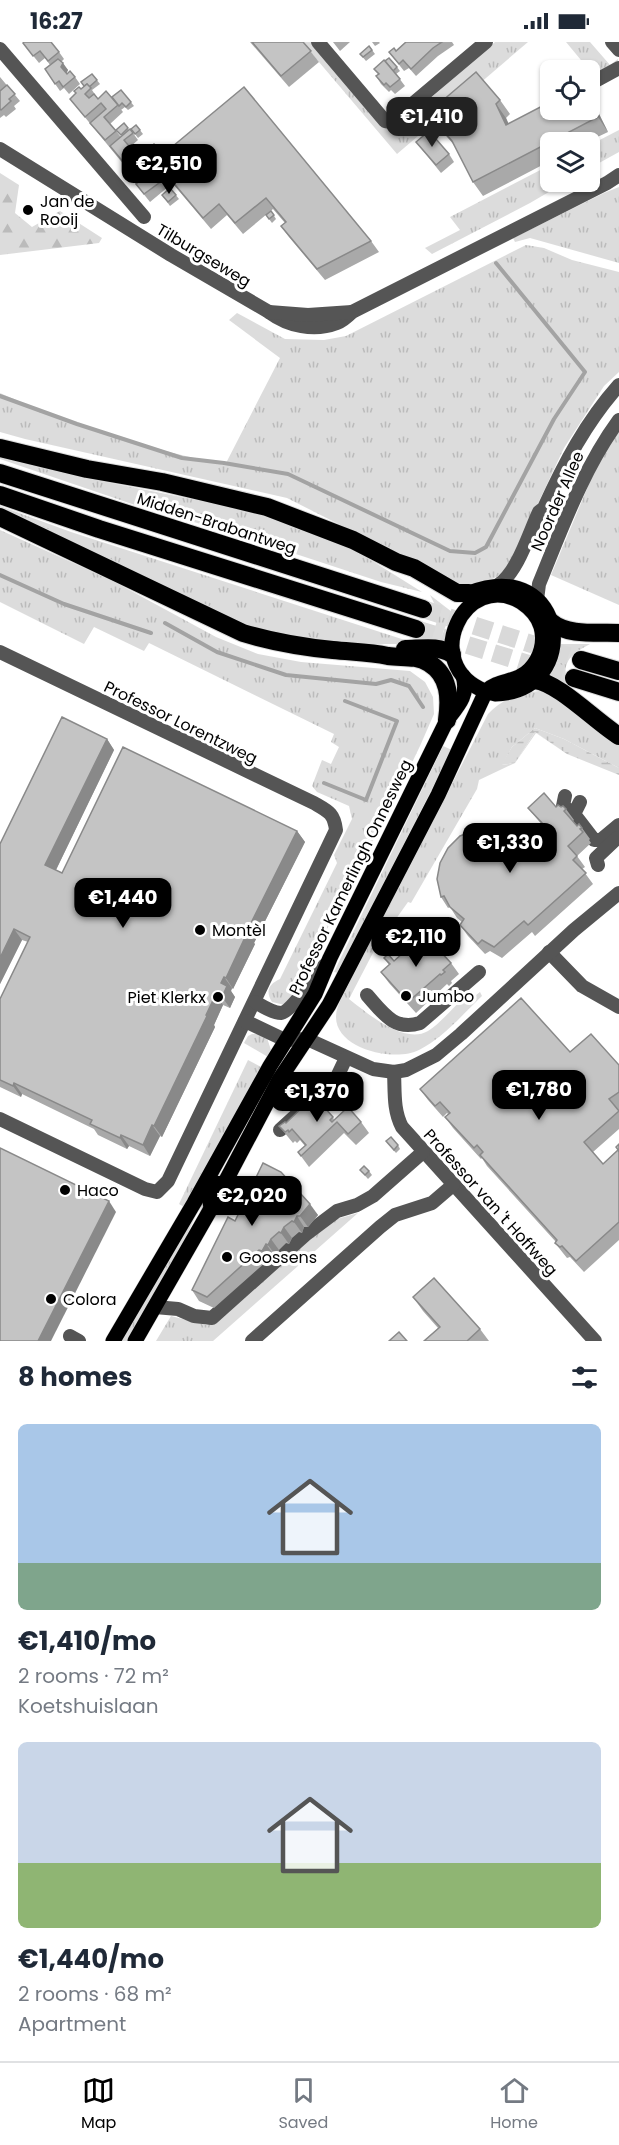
<!DOCTYPE html>
<meta charset="utf-8">
<style>
body{margin:0;font-family:Poppins,sans-serif;background:#f6f6f7;color:#1f2937;height:100vh;display:flex;flex-direction:column;font-size:22px;white-space:nowrap}
*{box-sizing:border-box;margin:0}
p{font-size:20px;color:#747a83}
.icon{flex:none;width:33px;height:33px;fill:none;stroke:currentColor;stroke-width:2;stroke-linecap:round;stroke-linejoin:round}
.map{position:relative;height:1299px;overflow:hidden}
.details{display:flex;flex-direction:column;background:#fff;flex:1}
.details>*{flex:none}
.tools{position:absolute;left:540px;top:18px;display:grid;gap:12px}
.tools a{display:grid;place-items:center;width:60px;height:60px;border-radius:9px;background:#fff;box-shadow:0 2px 4px #0004;font-size:30px}
.price{position:absolute;translate:-50% -51px;padding:0 14px;border-radius:12px;background:#000;color:#fff;font-size:20px;line-height:39px;filter:drop-shadow(0 2px 3px #0008)}
.price::after{content:'';position:absolute;left:50%;top:36px;width:18px;height:14px;margin-left:-9px;background:inherit;clip-path:polygon(0 0,100% 0,50% 100%)}
.price.active{background:#222;color:#fff}
ul{padding:0;list-style:none}
li{display:grid;align-content:center;gap:12px;height:318px;padding:0 18px}
li span{display:grid;place-items:center;height:186px;border-radius:9px;color:#555}
li>.icon{margin-inline-start:auto}
span .icon{width:108px;height:108px;fill:#fffc;stroke-width:1}
li b{font-size:26px}
h2{display:flex;justify-content:space-between;align-items:center;height:72px;padding:0 18px;font-size:26px}
.status{display:flex;justify-content:space-between;align-items:center;height:42px;padding:0 30px;background:#fff;direction:ltr}
.status svg{height:16px;fill:currentColor}
.tabs{display:flex;justify-content:space-around;align-items:center;height:84px;border-top:2px solid #e0e1e3;background:#fff;font-size:16px;color:#747a83}
.tabs a{display:grid;justify-items:center;gap:3px}
.tabs .active{color:#000}
.map>svg:first-child{display:block}
.grass{fill:url(#grass-tufts)}
.forest{fill:url(#forest-firs)}
.wetland{fill:url(#wetland-marsh)}
.lines{fill:none;stroke-linecap:round;stroke-linejoin:round}
.stream{stroke:#a3a3a3;stroke-width:4}
.highway-tunnel{stroke:#d9d9d9;stroke-width:18;stroke-dasharray:18 9;stroke-linecap:butt}
.major-casing{stroke:#dbdbdb;stroke-width:16}
.highway-casing{stroke:#dbdbdb;stroke-width:20}
.minor{stroke:#555;stroke-width:14}
.major{stroke:#000;stroke-width:15}
.highway{stroke:#000;stroke-width:18}
.wall{fill:#a9a9a9}
.shaded-wall{fill:#898989}
.building{fill:#c4c4c4;stroke:#898989;stroke-width:1.5}
.poi-dot{fill:#000;stroke:#fff;stroke-width:2}
.labels{text-anchor:middle;stroke-width:6;stroke-linejoin:round;paint-order:stroke}
.poi-label{font-size:16px;fill:#000;stroke:#fff;text-anchor:start}
.street-label{font-size:16px;fill:#000;stroke:#fff}
</style>
<div class="status"><b>16:27</b><svg viewBox="0 0 49 12"><path d="M0 12V9h3v3zM5 12V6h3v6zM10 12V3h3v9zM15 12V0h3v12zM26 1h20v11H26zM47 4h2v5h-2z"/></svg></div>
<div class="map">
<svg width="619" height="1299" viewBox="0 0 619 1299">
<defs>
<pattern id="grass-tufts" width="24" height="20" patternUnits="userSpaceOnUse" patternTransform="scale(1.5)"><rect width="24" height="20" fill="#dcdcdc"/><path d="M3 7l-1-3M5 7V3M7 7l1-3M15 17l-1-3M17 17v-4M19 17l1-3" fill="none" stroke="#bbb"/></pattern>
<pattern id="forest-firs" width="22" height="20" patternUnits="userSpaceOnUse" patternTransform="scale(1.5)"><rect width="22" height="20" fill="#dcdcdc"/><path d="M5 1l3.5 6h-7zM16 11l3.5 6h-7z" fill="#bbb"/></pattern>
<pattern id="wetland-marsh" width="20" height="14" patternUnits="userSpaceOnUse" patternTransform="scale(1.5)"><rect width="20" height="14" fill="#dcdcdc"/><path d="M1 5h8M5 5V1M11 12h8M15 12V8" fill="none" stroke="#bbb"/></pattern>
</defs>
<rect width="100%" height="100%" fill="#fff"/>
<g class="grass">
<path d="M302,0H313L390,90L405,78H414L425,88L397,112Z"/>
<path d="M495,0H528L431,83L423,73L426,60Z"/>
<path d="M566,0H590L610,23L618,17V22L595,35Z"/>
<path d="M619,88V110L590,126V103Z"/>
<path d="M550,123V140H566L530,161L432,212L425,206L460,188L450,175Z"/>
<path d="M619,145V221L530,196L515,200L513,196L604,151Z"/>
<path d="M526,203L544,206L572,218L619,230V330L604,344L564,406L510,521C498,540 479,543 457,542L287,456L25,397L0,390V351C71,383 149,407 225,423L280,316L229,278L237,271L285,297L324,298L346,294Z"/>
<path d="M619,388V563L551,533L596,425Z"/>
<path d="M0,411L91,437L257,470L334,495L422,550L381,540L232,491L135,463L0,417Z"/>
<path d="M0,464L71,490L411,600V602H339L250,585L0,471Z"/>
<path d="M0,488L111,538L216,595L258,612L301,620L410,629L425,640L433,655L434,672L420,704L383,781L340,857L321,902L315,922L290,960L285,963L272,960C265,949 269,942 280,937L337,821L334,813L352,777L349,764L317,750L312,744L322,718L331,722L339,705L331,700L334,692L149,601L144,609L94,585L84,602L0,560Z"/>
<path d="M430,553L452,570L443,590L442,601H418C440,587 442,575 430,553Z"/>
<path d="M560,602H590C565,615 559,625 573,651L549,634L558,617Z"/>
<path d="M539,649L553,653L619,700V726L564,697L535,686L512,705L502,723L515,721L535,690L567,712L619,734L567,712L536,691L515,721L479,738L477,747L411,861L408,860L376,905L349,957C367,971 404,1003 428,989C441,981 455,963 467,953L471,957L480,950L482,954C463,972 443,996 419,1008C396,1020 336,1008 336,975C336,962 346,948 351,937L488,672C502,657 519,651 539,649Z"/>
<path d="M443,704L452,708L338,931L334,930Z"/>
<path d="M252,992H260L267,996L271,1008L268,1015L244,1001L248,994Z"/>
<path d="M248,1018L265,1027L186,1166L179,1162Z"/>
<path d="M271,1031L275,1032L195,1175L176,1219L130,1299H119Z"/>
<path d="M358,1171L213,1299H156L171,1274L206,1283L212,1281L322,1186L337,1177Z"/>
</g>
<path class="forest" d="M0,131L19,143L15,171L32,185L60,169L102,196L99,201L0,213Z"/>
<path class="wetland" d="M535,686L564,697L619,726V733L567,712L535,690L515,721L501,723L512,705Z"/>
<g class="lines">
<g class="stream">
<path d="M0,354L77,382L182,416L224,421L288,432L450,509L475,511L486,505L554,377L585,330L496,221"/>
<path d="M0,533L64,562L151,591"/>
<path d="M165,581L217,610L286,633L376,642L391,638L409,644L423,665"/>
<path d="M324,741L366,758L397,679L345,659"/>
</g>
<g class="highway-tunnel">
<path d="M423,567L581,618"/>
<path d="M416,587L574,636"/>
</g>
<g class="major-casing">
<g id="major">
<path d="M113,1299L194,1161L270,1024L315,952L330,916L447,678C458,664 469,653 463,634"/>
<path d="M135,1299L213,1163L279,1038L329,963L438,753L486,649C499,637 517,641 530,627C541,616 545,599 541,585C538,574 530,566 521,560C465,527 418,622 485,649C489,650 492,651 495,652C584,650 568,513 469,551"/>
</g>
</g>
<g class="highway-casing">
<g id="highway">
<path d="M0,406L87,427L162,440L267,465L353,498L396,520L414,526L457,551H469"/>
<path d="M0,431L423,567"/>
<path d="M0,453L99,487L416,587"/>
<path d="M0,475L243,591C273,600 302,605 333,608C352,610 370,610 388,614C402,616 416,613 429,621C450,634 450,657 447,678"/>
<path d="M551,580C567,594 598,590 619,591"/>
<path d="M405,607C420,607 439,603 452,612"/>
<path d="M581,618L619,629"/>
<path d="M574,636L619,650"/>
<path d="M535,638C559,641 596,680 619,694"/>
</g>
</g>
<g class="minor">
<path d="M318,0L385,79L391,80L486,0"/>
<path d="M612,0L619,8"/>
<path d="M0,7L144,175"/>
<path d="M595,39L619,26"/>
<path d="M0,107L171,213L269,270C288,284 314,290 337,281C342,279 348,274 352,270L607,141L619,133"/>
<path d="M269,270L308,273L352,270"/>
<path d="M498,543C518,530 529,491 539,470L544,466C564,422 586,380 619,343"/>
<path d="M537,558L539,542C562,486 583,427 619,378"/>
<path d="M0,610L314,761C328,769 334,771 336,788L168,1139L157,1150L145,1147L0,1077"/>
<path d="M565,754L563,764L574,772"/>
<path d="M580,760L574,772L594,798H601L619,783"/>
<path d="M598,823L596,816L617,796"/>
<path d="M549,910L582,944L619,965"/>
<path d="M367,953C383,971 394,989 420,981L479,930"/>
<path d="M255,960C262,964 272,971 281,971C291,970 317,932 325,923"/>
<path d="M245,979L285,998L307,997L373,1027L394,1030L406,1028L436,1013L461,992L574,888L619,851"/>
<path d="M394,1030C395,1049 393,1068 402,1085L595,1299"/>
<path d="M280,1088L336,1037L346,1016"/>
<path d="M155,1265L178,1267L194,1274L212,1276L305,1193L337,1169L357,1163L373,1154L423,1110"/>
<path d="M70,1294L79,1299"/>
<path d="M252,1299L380,1185L395,1173L432,1161L453,1143"/>
</g>
<use href="#major" class="major"/>
<use href="#highway" class="highway"/>
</g>
<g class="wall">
<path d="M250,0H303L319,20L289,45Z"/>
<path d="M333,0H350L340,9Z"/>
<path d="M372,0H379L380,1L375,4Z"/>
<path d="M406,0H452L454,3L438,14L416,34L409,26L404,29L389,10L396,9Z"/>
<path d="M23,1L59,10L64,17L61,20L68,28L66,32L75,35L80,42L69,52L64,46L60,49L45,27L50,23L45,16L39,21Z"/>
<path d="M369,4L375,12L366,19L360,12Z"/>
<path d="M397,25L400,29L396,32L405,44L395,52L391,48L389,50L381,42L376,34L378,32L374,27Z"/>
<path d="M92,32L100,42L92,48L98,57L112,56L121,48L134,64L128,68L125,65L121,68L120,66L123,70L110,82L121,95L122,94L116,88L124,81L129,88L130,87L138,98L130,105L133,109H141L146,116L145,117L163,138L168,145L150,160L127,131L129,129L70,57L84,44Z"/>
<path d="M0,35L20,59L14,64L16,67L6,75L4,73L0,76Z"/>
<path d="M590,54L608,90L587,100H550V119L483,154L473,140L456,105L438,85L428,71L500,58L510,72L506,76L508,82Z"/>
<path d="M136,83L143,92L138,96L131,87Z"/>
<path d="M416,100L449,112L454,120L441,131Z"/>
<path d="M154,102L163,112L371,199L379,210L325,238L289,195L281,184L285,181L273,167L243,192L227,173L211,187L163,130L157,121L155,123L144,110Z"/>
<path d="M170,146L179,157L170,164L162,153Z"/>
<path d="M271,169L276,177L272,181L266,173Z"/>
<path d="M107,697L114,708L56,828L62,831L297,789L305,800L254,901L255,902L233,947L232,946L231,949L235,955L230,966L223,963L214,983L215,985L162,1095L160,1094L150,1114L129,1104L127,1107L98,1093L94,1087L22,1052L21,1055L0,1045V957L28,900L22,898L0,942V802Z"/>
<path d="M556,765L566,767L574,778L573,779L577,784L582,786L590,797L589,798L591,801L577,814L585,825L582,827L593,842L535,894L532,890L502,916L490,909L485,912L468,894L460,883L462,880L457,876L450,865L448,866L441,855L507,789L510,794L523,803L543,784L528,766Z"/>
<path d="M384,916L394,919L451,921L459,932L451,939L452,941L449,944L447,942L416,971L389,941L381,930L389,923Z"/>
<path d="M570,1010L619,1023V1087L593,1110L603,1122L618,1108L619,1102V1198L584,1230L570,1215L567,1216L555,1201L556,1200L487,1124L482,1116L481,1117L453,1086L445,1075L448,1072L447,1071L443,1075L428,1058L420,1047Z"/>
<path d="M333,1075L334,1078L361,1080L369,1091L356,1103L344,1091L309,1125L298,1110L305,1104L300,1098L297,1101L295,1099L293,1101L279,1084L286,1081Z"/>
<path d="M386,1099L398,1103L400,1107L396,1111Z"/>
<path d="M263,1121L318,1173L308,1185H304L302,1191L299,1190L292,1196L289,1202L286,1201L279,1208L276,1214L274,1213L269,1220L267,1219L214,1266L199,1259L192,1248L235,1179Z"/>
<path d="M360,1128L369,1129L372,1133L368,1137Z"/>
<path d="M413,1255L480,1287L489,1299H424L438,1286L423,1269Z"/>
</g>
<g class="shaded-wall">
<path d="M63,21L68,28L66,32L61,25Z"/>
<path d="M590,54L608,90L598,75L590,59Z"/>
<path d="M496,62L506,76L516,97L506,83Z"/>
<path d="M107,697L114,708L53,834L45,823Z"/>
<path d="M297,789L305,800L254,901L255,902L233,947L226,936L246,891Z"/>
<path d="M14,887L22,898L0,942V916Z"/>
<path d="M224,935L232,946L231,949L235,955L230,966L222,955L221,941Z"/>
<path d="M216,952L223,963L214,983L215,985L162,1095L154,1084Z"/>
<path d="M14,1041L22,1052L21,1055L13,1044Z"/>
<path d="M152,1083L160,1094L150,1114L143,1103Z"/>
<path d="M121,1093L129,1104L127,1107L120,1096Z"/>
<path d="M109,1159L116,1170L51,1299H38Z"/>
<path d="M310,1162L318,1173L308,1185L300,1174Z"/>
<path d="M297,1174L304,1185L302,1191L294,1180Z"/>
<path d="M284,1185L292,1196L289,1202L281,1191Z"/>
<path d="M271,1197L279,1208L276,1214L268,1203Z"/>
<path d="M266,1202L274,1213L269,1220L262,1209Z"/>
</g>
<g class="building">
<path d="M24,0H51L59,10L48,19L40,9L33,14L23,1Z"/>
<path d="M252,0H303L311,9L281,34Z"/>
<path d="M406,0H442L433,6L411,27L403,18L399,22L389,10L394,6L396,9Z"/>
<path d="M369,4L372,8L363,15L360,12Z"/>
<path d="M389,16L397,25L393,29L385,19Z"/>
<path d="M58,17L63,21L61,25L67,32L70,29L75,35L63,45L59,39L55,42L45,27Z"/>
<path d="M384,18L400,37L390,45L386,41L384,43L376,34L379,32L374,27Z"/>
<path d="M476,30L500,58L496,62L506,83L550,60V68H590V59L598,75L473,140L452,99L428,71Z"/>
<path d="M92,32L97,38L89,45L87,42L84,44L81,40Z"/>
<path d="M87,42L91,46L85,52L89,56L94,52L98,57L106,49L118,63L104,75L116,89L105,98L90,81L106,67L101,61L85,75L70,57L76,51L74,49L79,45L81,47Z"/>
<path d="M7,43L15,52L9,57L11,59L1,68L0,67V49Z"/>
<path d="M244,45L371,199L317,227L281,184L286,180L266,156L235,181L219,162L203,176L155,119Z"/>
<path d="M121,48L131,60L126,65L122,61L119,64L112,55Z"/>
<path d="M124,81L128,86L121,93L116,88Z"/>
<path d="M136,83L140,88L135,92L131,87Z"/>
<path d="M130,87L133,91L124,98L133,109L138,105L141,109L125,122L110,104Z"/>
<path d="M429,89L449,112L436,123L416,100Z"/>
<path d="M154,102L162,111L152,120L144,110Z"/>
<path d="M144,117L152,126L134,140L127,131Z"/>
<path d="M154,127L163,138L144,152L136,142Z"/>
<path d="M170,146L176,153L168,160L162,153Z"/>
<path d="M271,169L274,173L269,177L266,173Z"/>
<path d="M62,675L107,697L45,823L62,831L123,705L297,789L246,891H247L226,936L224,935L221,941L227,944L222,955L216,952L206,973L207,974L154,1084L152,1083L143,1103L121,1093L120,1096L90,1082L92,1078L14,1041L13,1044L0,1038V957L30,895L14,887L0,916V802Z"/>
<path d="M544,751L556,765L558,763L561,765L563,764L566,767L564,769L577,784L579,782L582,786L580,787L583,790L568,804L577,814L573,818L586,831L528,883L524,879L494,905L482,898L478,902L460,883L464,877L450,865L444,854L441,855L437,837L440,821L448,806L460,794L476,788H497V786L507,789L506,791L523,803L544,783L528,766Z"/>
<path d="M424,892L451,921L443,928L445,930L441,933L440,932L408,960L381,930L390,922L384,916L388,912L394,919Z"/>
<path d="M521,956L570,1010L591,992L619,1023V1050L609,1057L619,1069L584,1100L603,1122L618,1108L619,1110V1180L576,1219L562,1204L560,1205L555,1201L557,1198L480,1113L483,1110L477,1103L474,1106L445,1075L450,1071L440,1060L435,1064L420,1047Z"/>
<path d="M314,1054L333,1075L330,1078L332,1080L348,1065L361,1080L348,1092L337,1080L301,1114L298,1110L306,1103L292,1087L289,1090L288,1088L285,1090L279,1084L285,1080L286,1081Z"/>
<path d="M391,1095L398,1103L394,1108L386,1099Z"/>
<path d="M619,1102V1109L616,1105Z"/>
<path d="M0,1106L109,1159L38,1299H0Z"/>
<path d="M263,1121L281,1130L310,1162L300,1174H297L294,1180L292,1179L284,1185L281,1191L279,1190L271,1197L268,1203L266,1202L262,1209L259,1208L207,1255L192,1248L228,1175L235,1179Z"/>
<path d="M364,1124L369,1129L365,1133L360,1128Z"/>
<path d="M434,1236L480,1287L467,1299H424L440,1285L413,1255Z"/>
<path d="M399,1290L407,1299H389Z"/>
</g>
<g class="poi-dot">
<circle cx="28" cy="168" r="6"/>
<circle cx="200" cy="888" r="6"/>
<circle cx="406" cy="954" r="6"/>
<circle cx="218" cy="955" r="6"/>
<circle cx="65" cy="1148" r="6"/>
<circle cx="227" cy="1215" r="6"/>
<circle cx="51" cy="1257" r="6"/>
</g>
<g class="labels">
<g class="poi-label">
<text x="40" y="165">Jan de<tspan x="40" dy="18">Rooij</tspan></text>
<text x="212" y="894">Montèl</text>
<text x="418" y="960">Jumbo</text>
<text x="206" y="961" text-anchor="end">Piet Klerkx</text>
<text x="77" y="1154">Haco</text>
<text x="239" y="1221">Goossens</text>
<text x="63" y="1263">Colora</text>
</g>
<g class="street-label">
<text transform="translate(204 213) rotate(31)" y="6">Tilburgseweg</text>
<text transform="translate(557 459) rotate(-66)" y="6">Noorder Allee</text>
<text transform="translate(217 481) rotate(18)" y="6">Midden-Brabantweg</text>
<text transform="translate(181 680) rotate(26)" y="6">Professor Lorentzweg</text>
<text transform="translate(350 835) rotate(-64)" y="6">Professor Kamerlingh Onnesweg</text>
<text transform="translate(491 1160) rotate(48)" y="6">Professor van 't Hoffweg</text>
</g>
</g>
</svg>
<div class="tools">
<a><svg class="icon" aria-label="locate" viewBox="0 0 24 24"><circle cx="12" cy="12" r="6"/><path d="M12 2v4M12 18v4M2 12h4M18 12h4"/></svg></a>
<a><svg class="icon" aria-label="layers" viewBox="0 0 24 24"><path d="M12 4l9 5-9 5-9-5zM3 14l9 5 9-5"/></svg></a>
</div>
<b class="price active" style="left:432px;top:106px">€1,410</b>
<b class="price" style="left:169px;top:153px">€2,510</b>
<b class="price" style="left:510px;top:832px">€1,330</b>
<b class="price" style="left:123px;top:887px">€1,440</b>
<b class="price" style="left:416px;top:926px">€2,110</b>
<b class="price" style="left:539px;top:1079px">€1,780</b>
<b class="price" style="left:317px;top:1081px">€1,370</b>
<b class="price" style="left:252px;top:1185px">€2,020</b>
</div>
<section class="details">
<h2>8 homes<svg class="icon" aria-label="filters" viewBox="0 0 24 24"><path d="M4 7h16M4 17h16"/><circle cx="9" cy="7" r="2"/><circle cx="15" cy="17" r="2"/></svg></h2>
<ul>
<li><span style="background:linear-gradient(#a9c7e8 75%,#7fa58c 0)"><svg class="icon" aria-label="home" viewBox="0 0 24 24"><path d="M3 11l9-7 9 7M6 9v11h12V9"/></svg></span><div><b>€1,410/mo</b><p>2 rooms · 72 m²</p><p>Koetshuislaan</p></div></li>
<li><span style="background:linear-gradient(#c9d6e8 65%,#8fb573 0)"><svg class="icon" aria-label="home" viewBox="0 0 24 24"><path d="M3 11l9-7 9 7M6 9v11h12V9"/></svg></span><div><b>€1,440/mo</b><p>2 rooms · 68 m²</p><p>Apartment</p></div></li>
</ul>
</section>
<nav class="tabs">
<a class="active"><svg class="icon" aria-label="map" viewBox="0 0 24 24"><path d="M3 6l6-2 6 2 6-2v14l-6 2-6-2-6 2zM9 4v14M15 6v14"/></svg>Map</a>
<a><svg class="icon" aria-label="saved" viewBox="0 0 24 24"><path d="M7 4h10v16l-5-4-5 4z"/></svg>Saved</a>
<a><svg class="icon" aria-label="home" viewBox="0 0 24 24"><path d="M3 11l9-7 9 7M6 9v11h12V9"/></svg>Home</a>
</nav>
